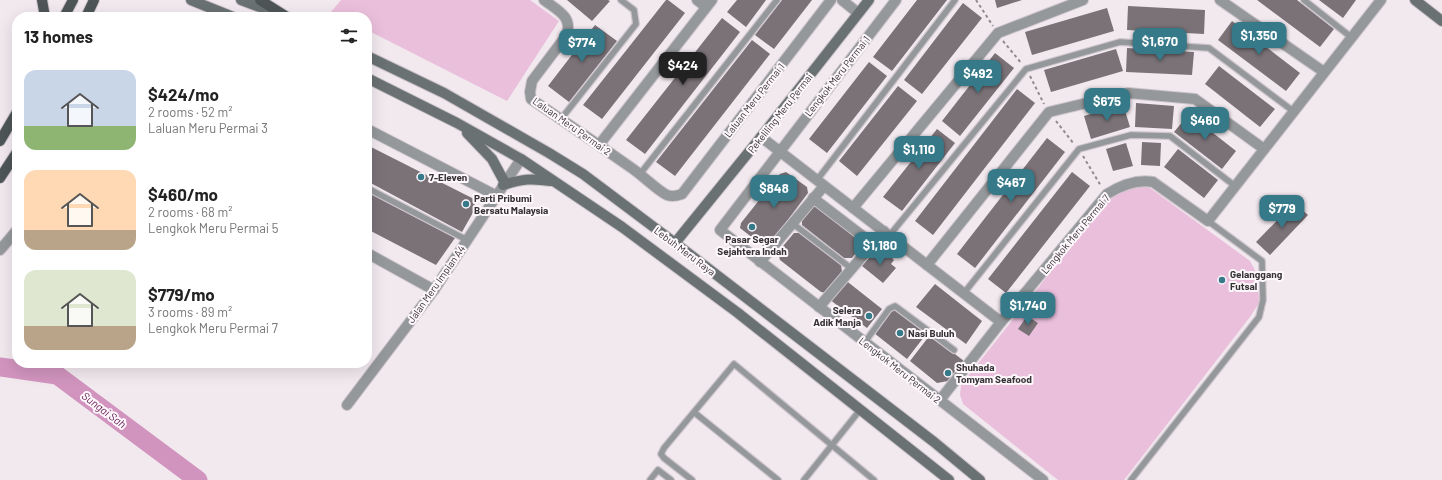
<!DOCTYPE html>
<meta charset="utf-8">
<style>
body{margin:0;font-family:Barlow,sans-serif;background:#f6f6f6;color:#222;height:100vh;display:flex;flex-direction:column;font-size:15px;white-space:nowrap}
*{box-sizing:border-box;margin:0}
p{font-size:13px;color:#767676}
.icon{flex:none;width:22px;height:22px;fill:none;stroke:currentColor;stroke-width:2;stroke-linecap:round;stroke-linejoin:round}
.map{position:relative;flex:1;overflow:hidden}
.side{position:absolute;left:12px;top:12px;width:360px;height:356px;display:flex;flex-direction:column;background:#fff;border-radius:16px;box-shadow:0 4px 16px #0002}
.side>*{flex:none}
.price{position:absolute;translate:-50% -34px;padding:0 9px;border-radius:8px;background:#367989;color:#fff;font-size:13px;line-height:26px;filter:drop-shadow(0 1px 2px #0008)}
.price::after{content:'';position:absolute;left:50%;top:24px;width:12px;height:9px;margin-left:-6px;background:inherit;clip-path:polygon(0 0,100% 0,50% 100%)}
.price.on{background:#222;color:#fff}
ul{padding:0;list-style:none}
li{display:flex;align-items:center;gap:12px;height:100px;padding:0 12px}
li span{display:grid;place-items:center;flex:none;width:112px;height:80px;border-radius:12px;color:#555}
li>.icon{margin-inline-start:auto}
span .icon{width:48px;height:48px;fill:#fffc;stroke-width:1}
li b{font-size:17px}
h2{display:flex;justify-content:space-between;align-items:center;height:48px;padding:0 12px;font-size:17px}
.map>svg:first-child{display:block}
.green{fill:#eabfdc}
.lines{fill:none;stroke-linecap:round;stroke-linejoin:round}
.river{stroke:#d194be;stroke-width:19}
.building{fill:#7a7277}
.lane-casing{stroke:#ccc4ca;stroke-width:8}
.street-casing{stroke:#ccc4ca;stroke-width:12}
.secondary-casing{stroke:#ccc4ca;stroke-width:12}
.primary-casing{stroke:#ccc4ca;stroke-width:12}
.path{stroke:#908a8e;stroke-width:2;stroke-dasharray:3 3;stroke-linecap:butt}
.lane{stroke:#94989a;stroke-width:5.5}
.street{stroke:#94989a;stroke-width:10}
.secondary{stroke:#6a7172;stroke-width:10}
.primary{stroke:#4d5557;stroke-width:10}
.poi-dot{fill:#367989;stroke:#fef7fc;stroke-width:1.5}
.labels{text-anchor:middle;stroke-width:4;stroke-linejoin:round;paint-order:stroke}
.street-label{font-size:10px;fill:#353234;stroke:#fef7fc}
.poi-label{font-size:10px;font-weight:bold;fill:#353234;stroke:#fef7fc;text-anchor:start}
.water-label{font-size:11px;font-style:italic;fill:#631c52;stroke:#fef7fc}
</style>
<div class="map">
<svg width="1442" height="480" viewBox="0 0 1442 480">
<rect width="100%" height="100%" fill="#f2e9ef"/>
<g class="green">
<path d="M341,0H530L559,21L507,101L367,30V17H342L331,12Z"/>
<path d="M1146,185L1250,261L1258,276L1259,303L1250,317L1124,480H1058L963,404L960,395L961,385L1106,202C1121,191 1128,189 1146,185Z"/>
</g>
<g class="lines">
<path class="river" d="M0,367L57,375L198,480"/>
</g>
<g class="building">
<path d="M567,0H608L610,1L592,21Z"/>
<path d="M666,0H668L685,13L602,119L583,105Z"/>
<path d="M737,0H766L746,27L727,12Z"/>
<path d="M782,0H812L774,49L755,35Z"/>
<path d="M917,0H947L892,71L873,57Z"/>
<path d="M995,0H1022L997,8Z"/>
<path d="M1257,0H1297L1334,29L1320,47Z"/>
<path d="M1319,0H1356L1343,18Z"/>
<path d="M963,3L982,18L922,94L904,80Z"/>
<path d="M1128,6L1205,10L1204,34L1127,30Z"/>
<path d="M1107,8L1114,31L1032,55L1025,32Z"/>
<path d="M722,18L740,32L645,154L626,140Z"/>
<path d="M1232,21L1300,73L1286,91L1218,40Z"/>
<path d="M595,25L617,41L569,102L548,86Z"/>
<path d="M752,40L770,54L675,176L656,162Z"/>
<path d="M1127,48L1194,52L1192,75L1126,72Z"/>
<path d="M1116,49L1123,71L1051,92L1044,70Z"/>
<path d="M995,53L1014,68L960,136L942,121Z"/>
<path d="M869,62L887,76L827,153L809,139Z"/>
<path d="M1219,66L1275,109L1260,127L1205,84Z"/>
<path d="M898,86L917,101L857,176L839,161Z"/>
<path d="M1017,89L1035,103L933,235L915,221Z"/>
<path d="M1136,103L1174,106L1172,129L1135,127Z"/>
<path d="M1123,104L1130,127L1091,139L1084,116Z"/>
<path d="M1189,114L1236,151L1222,169L1174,132Z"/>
<path d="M937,129L955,143L902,211L883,197Z"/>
<path d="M1047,138L1065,152L975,268L957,254Z"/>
<path d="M1142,142L1161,143L1160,166L1141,165Z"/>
<path d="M1126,143L1133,166L1113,171L1106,149Z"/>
<path d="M367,145L474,199L475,209L462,232L367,181Z"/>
<path d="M1178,149L1218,180L1204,198L1164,167Z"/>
<path d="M786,172L807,187L808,193L769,245L763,246L740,228L741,223L780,174Z"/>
<path d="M1072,172L1090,186L1006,293L988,279Z"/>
<path d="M367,192L455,238L436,265L367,229Z"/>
<path d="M1294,203L1308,215L1270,255L1256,242Z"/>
<path d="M812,204L863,243L852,258H844L802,225V217Z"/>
<path d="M794,233H801L841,264L842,272L826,293L821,292L780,260L778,252Z"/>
<path d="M876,250L886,258L889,255L894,260L891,264L896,268L883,283L862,266Z"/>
<path d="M844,279L882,309L867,328L829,299Z"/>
<path d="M935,284L982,321L966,344L916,307Z"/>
<path d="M894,307L927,333L907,359L874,333Z"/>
<path d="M1027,316L1038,323L1029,336L1018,329Z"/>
<path d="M930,335L964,361L948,381L937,383L910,361Z"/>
</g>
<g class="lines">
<g class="lane-casing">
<g id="lane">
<path d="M1304,0L1351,37"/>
<path d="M561,119L636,24L634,10L621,0"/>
<path d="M640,174L777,0"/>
<path d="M817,180L955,0"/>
<path d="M367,188L467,240"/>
<path d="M792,223L852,269"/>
<path d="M889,236L1026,69L1120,42L1209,48L1293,111"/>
<path d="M964,293L1079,149L1131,135L1170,136L1235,186"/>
<path d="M865,342L889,309L895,306L954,350"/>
<path d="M695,413L778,480"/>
<path d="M650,480L658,470L671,480"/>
<path d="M692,480L664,458L661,454L664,448L734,364L874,480"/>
<path d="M804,480L860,410"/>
<path d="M1131,480L1259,317L1263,300L1262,261L1208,221"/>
</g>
</g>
<g class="street-casing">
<g id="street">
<path d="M544,0C557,10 574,17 566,36L532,81L530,92L531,99C565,122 599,145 633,169C642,175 658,191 667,195C672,197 677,196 682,194L831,0"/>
<path d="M697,0L706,7"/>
<path d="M842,0L858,13"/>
<path d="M896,0L720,230L1043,480"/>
<path d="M1220,0L1324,72"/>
<path d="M367,129L497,196"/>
<path d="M761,137L1001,322"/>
<path d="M599,145L712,0"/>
<path d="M813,198L873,244"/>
<path d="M853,208L998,33L1083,0"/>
<path d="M0,250L17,230"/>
<path d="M367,253L434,290"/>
<path d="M760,262L824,186"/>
<path d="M927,265L1049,112L1128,93L1195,99L1264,149"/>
<path d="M819,307L884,231"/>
<path d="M940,400L1001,322L1107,194C1120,186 1137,179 1153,182L1208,221L1381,0"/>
<path d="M347,405L434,290L521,159"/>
</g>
</g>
<g class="secondary-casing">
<g id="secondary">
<path d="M191,0L233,17"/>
<path d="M241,0L276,13"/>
<path d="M1415,0L1442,21"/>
<path d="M367,56L444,93L549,153L583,174L675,243L934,442L980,480"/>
<path d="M367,78L457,123L521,159L622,227L738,313L949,480"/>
<path d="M467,133L492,159L505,183"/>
<path d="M503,185C523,179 531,178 551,181"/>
<path d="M675,243L761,137L869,0"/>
</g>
</g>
<g class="primary-casing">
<g id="primary">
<path d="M42,0L45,17"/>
<path d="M260,0L287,17"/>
<path d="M64,17L73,0"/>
<path d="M86,17L94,0"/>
<path d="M0,141L17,112"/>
<path d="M0,178L17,152"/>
</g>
</g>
<g class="path">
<path d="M976,0L993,26"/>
<path d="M1003,41L1022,64"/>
<path d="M1030,76L1044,104"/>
<path d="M1056,121L1074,144"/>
<path d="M1083,156L1101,186"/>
</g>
<use href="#lane" class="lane"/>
<use href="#street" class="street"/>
<use href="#secondary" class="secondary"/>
<use href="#primary" class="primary"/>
</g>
<g class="poi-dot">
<circle cx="421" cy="177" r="4"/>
<circle cx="466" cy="204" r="4"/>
<circle cx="752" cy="227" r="4"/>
<circle cx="1222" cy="280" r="4"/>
<circle cx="869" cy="316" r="4"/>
<circle cx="900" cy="333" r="4"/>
<circle cx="948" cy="373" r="4"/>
</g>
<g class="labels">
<g class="street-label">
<text transform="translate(837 76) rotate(-52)" y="4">Lengkok Meru Permai 1</text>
<text transform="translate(754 100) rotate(-52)" y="4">Laluan Meru Permai 1</text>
<text transform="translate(780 113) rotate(-52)" y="4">Pekeliling Meru Permai</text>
<text transform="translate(572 126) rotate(35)" y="4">Laluan Meru Permai 2</text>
<text transform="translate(1075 234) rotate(-50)" y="4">Lengkok Meru Permai 7</text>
<text transform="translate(685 251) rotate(37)" y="4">Lebuh Meru Raya</text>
<text transform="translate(436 284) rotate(-55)" y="4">Jalan Meru Impian A4</text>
<text transform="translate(900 370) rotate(38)" y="4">Lengkok Meru Permai 2</text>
</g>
<g class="poi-label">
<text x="429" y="181">7-Eleven</text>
<text x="474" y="202">Parti Pribumi<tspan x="474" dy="12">Bersatu Malaysia</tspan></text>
<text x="752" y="243" text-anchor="middle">Pasar Segar<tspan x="752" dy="12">Sejahtera Indah</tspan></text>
<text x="1230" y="278">Gelanggang<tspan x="1230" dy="12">Futsal</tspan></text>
<text x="861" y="314" text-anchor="end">Selera<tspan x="861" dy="12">Adik Manja</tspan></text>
<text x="908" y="337">Nasi Buluh</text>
<text x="956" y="371">Shuhada<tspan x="956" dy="12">Tomyam Seafood</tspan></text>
</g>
<g class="water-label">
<text transform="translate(104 410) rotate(37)" y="4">Sungai Sah</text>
</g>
</g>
</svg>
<b class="price" style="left:1259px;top:56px">$1,350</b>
<b class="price" style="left:1160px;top:62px">$1,670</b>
<b class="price" style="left:582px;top:63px">$774</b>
<b class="price on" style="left:683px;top:86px">$424</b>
<b class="price" style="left:978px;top:94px">$492</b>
<b class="price" style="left:1107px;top:122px">$675</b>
<b class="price" style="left:1205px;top:141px">$460</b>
<b class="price" style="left:919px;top:170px">$1,110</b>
<b class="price" style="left:1011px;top:203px">$467</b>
<b class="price" style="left:774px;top:209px">$848</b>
<b class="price" style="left:1282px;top:229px">$779</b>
<b class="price" style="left:880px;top:266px">$1,180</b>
<b class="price" style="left:1028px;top:326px">$1,740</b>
<section class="side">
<h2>13 homes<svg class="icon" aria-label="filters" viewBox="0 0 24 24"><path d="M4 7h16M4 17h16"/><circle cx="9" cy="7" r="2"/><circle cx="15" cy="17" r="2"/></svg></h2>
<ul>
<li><span style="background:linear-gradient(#c9d6e8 70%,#8fb573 0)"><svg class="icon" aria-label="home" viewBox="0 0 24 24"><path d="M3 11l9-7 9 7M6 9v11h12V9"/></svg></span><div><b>$424/mo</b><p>2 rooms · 52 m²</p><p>Laluan Meru Permai 3</p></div></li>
<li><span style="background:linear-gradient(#ffd9b3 75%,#b9a48a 0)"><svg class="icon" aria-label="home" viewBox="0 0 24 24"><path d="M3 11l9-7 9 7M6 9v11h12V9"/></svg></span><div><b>$460/mo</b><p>2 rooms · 68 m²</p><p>Lengkok Meru Permai 5</p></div></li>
<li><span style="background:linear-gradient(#dfe7d0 70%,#b9a48a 0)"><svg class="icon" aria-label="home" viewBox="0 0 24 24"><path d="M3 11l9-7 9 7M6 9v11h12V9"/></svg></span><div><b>$779/mo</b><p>3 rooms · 89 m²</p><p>Lengkok Meru Permai 7</p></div></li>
</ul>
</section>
</div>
